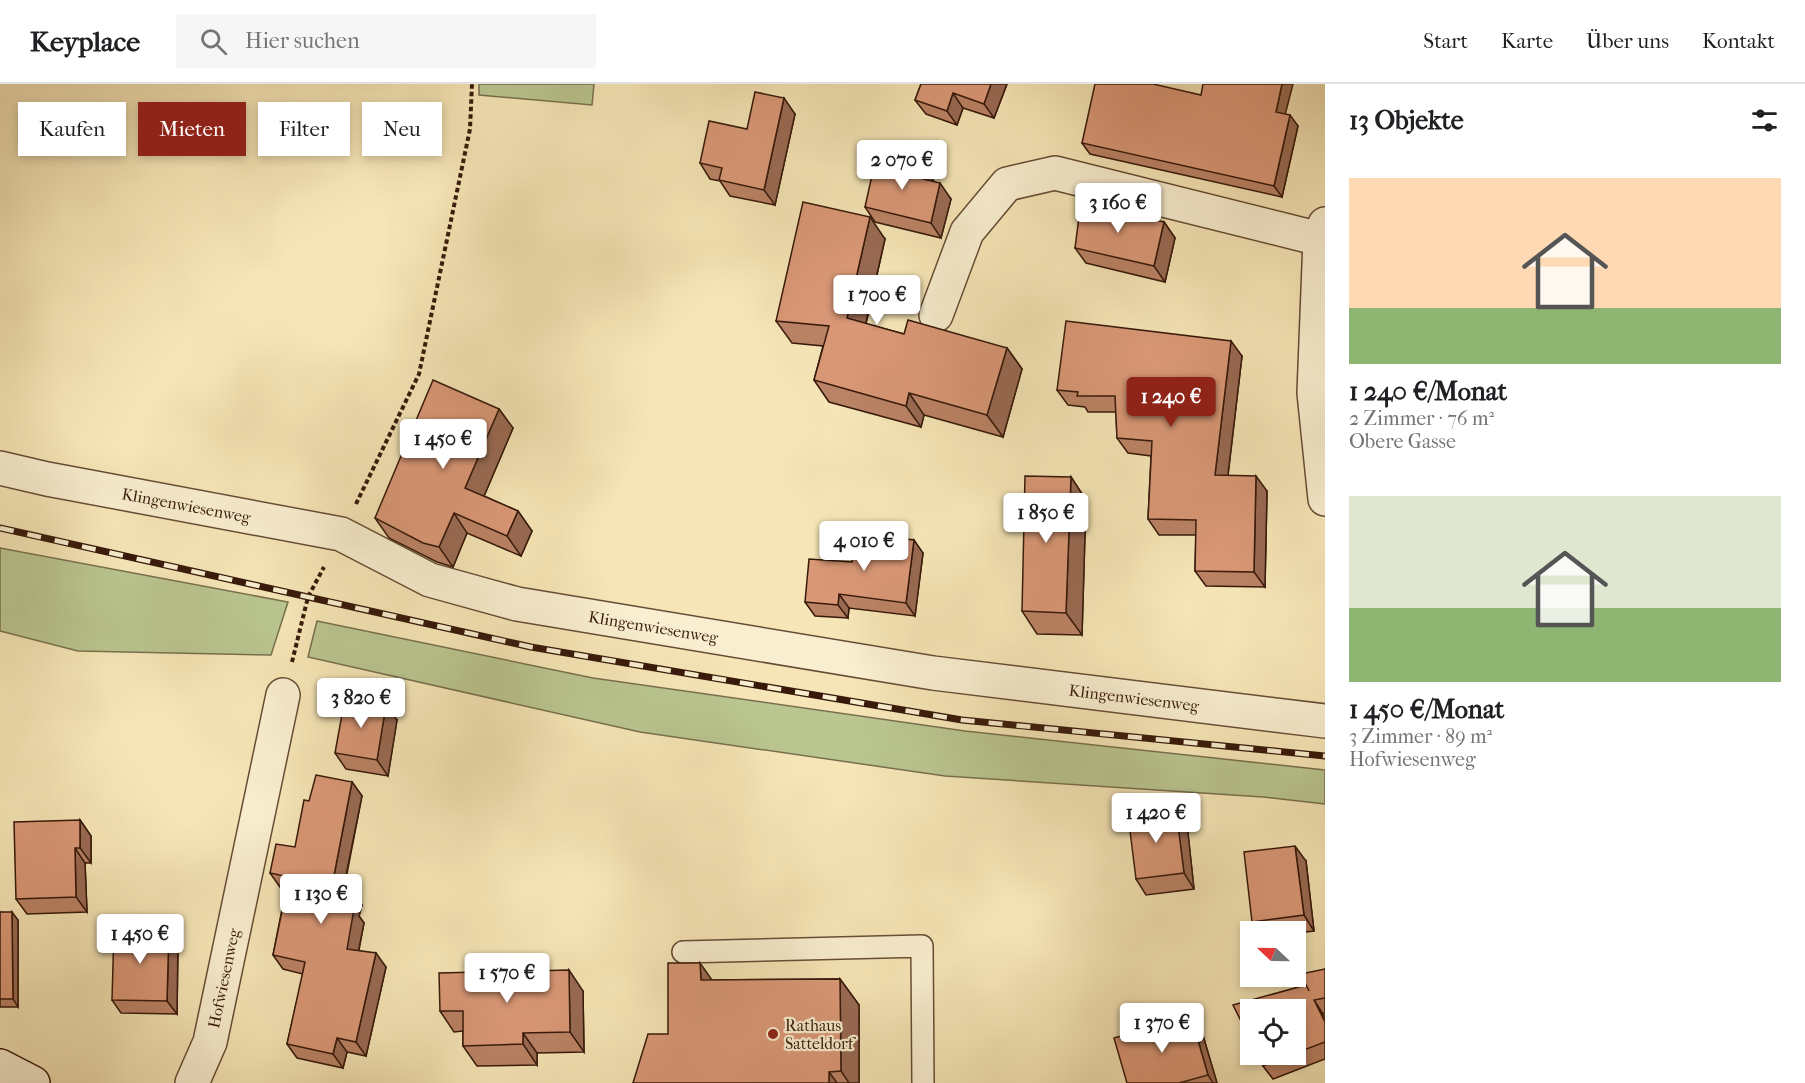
<!DOCTYPE html>
<html lang="de">
<meta charset="utf-8">
<style>
body{margin:0;font-family:"IM FELL French Canon",serif;background:#f6f6f6;color:#202124;height:100vh;display:flex;flex-direction:column;font-size:22px;white-space:nowrap}
*{box-sizing:border-box;margin:0}
p{font-size:20px;color:#757577}
.icon{flex:none;width:33px;height:33px;fill:none;stroke:currentColor;stroke-width:2;stroke-linecap:round;stroke-linejoin:round}
.map{position:relative;flex:1;overflow:hidden}
.drawer{display:flex;flex-direction:column;background:#fff;width:480px}
.drawer>*{flex:none}
.top-card{position:absolute;left:18px;top:18px;width:570px;height:54px;display:flex;gap:12px}
.needle{width:39px;rotate:292deg}
.fabs{position:absolute;left:1240px;top:837px;display:grid;gap:12px}
.fabs a{display:grid;place-items:center;width:66px;height:66px;border-radius:0px;background:#fff;box-shadow:0 3px 9px #0003;font-size:30px}
.price{position:absolute;translate:-50% -51px;padding:0 14px;border-radius:6px;background:#fff;color:#222;font-size:20px;line-height:39px;filter:drop-shadow(0 2px 3px #0008)}
.price::after{content:'';position:absolute;left:50%;top:36px;width:18px;height:14px;margin-left:-9px;background:inherit;clip-path:polygon(0 0,100% 0,50% 100%)}
.price.current{background:#8f2418;color:#fff}
ul{padding:0;list-style:none}
li{display:grid;align-content:center;gap:12px;height:318px;padding:0 24px}
li span{display:grid;place-items:center;height:186px;border-radius:0px;color:#555}
li>.icon{margin-inline-start:auto}
span .icon{width:108px;height:108px;fill:#fffc;stroke-width:1}
li b{font-size:26px}
h2{display:flex;justify-content:space-between;align-items:center;height:72px;padding:0 24px;font-size:26px}
.chip{padding:0 21px;border-radius:0px;background:#fff;box-shadow:0 3px 9px #0003;font-size:21px;line-height:54px}
.chip.current{background:#8f2418;color:#fff}
header{display:flex;align-items:center;gap:36px;box-sizing:border-box;height:84px;padding:0 30px;background:#fff;border-bottom:2px solid #e0e0e0}
header strong{font-size:28px}
nav{display:flex;gap:33px;margin-inline-start:auto;font-size:21px}
.search{width:420px;height:54px;background:#f6f6f6;display:flex;align-items:center;gap:15px;box-sizing:border-box;padding:0 21px;border-radius:0px;color:#757577;font-size:22px}
main{display:flex;flex:1;min-height:0}
.map>svg:first-child{display:block}
.green{fill:#bac690;stroke:#78704d;stroke-width:1.5}
.lines{fill:none;stroke-linecap:round;stroke-linejoin:round}
.lane-casing{stroke:#674c35;stroke-width:24}
.street-casing{stroke:#674c35;stroke-width:36}
.secondary-casing{stroke:#37190a;stroke-width:36}
.path{stroke:#37190a;stroke-width:4;stroke-dasharray:4.5 3;stroke-linecap:butt}
.lane{stroke:#f9efd0;stroke-width:21}
.street{stroke:#f9efd0;stroke-width:33}
.secondary{stroke:#f9efd0;stroke-width:33}
.rail-casing{stroke:#37190a;stroke-width:7}
.rail{stroke:#f9efd0;stroke-width:4.5;stroke-dasharray:14;stroke-linecap:butt}
.wall{fill:#bb8366;stroke:#37190a;stroke-width:1.5}
.shaded-wall{fill:#996a53;stroke:#37190a;stroke-width:1.5}
.building{fill:#da9877;stroke:#37190a;stroke-width:1.5}
.poi-dot{fill:#8f2418;stroke:#f9efd0;stroke-width:2}
.labels{text-anchor:middle;stroke-width:4.5;stroke-linejoin:round;paint-order:stroke}
.street-label{font-size:16px;fill:#37190a;stroke:#f9efd0}
.poi-label{font-size:16px;fill:#37190a;stroke:#f9efd0;text-anchor:start}
</style>
<header>
<strong>Keyplace</strong>
<div class="search"><svg class="icon" aria-label="search" viewBox="0 0 24 24"><circle cx="10" cy="10" r="6"/><path d="M15 15l6 6"/></svg>Hier suchen</div>
<nav><a>Start</a><a>Karte</a><a>Über uns</a><a>Kontakt</a></nav>
</header>
<main>
<div class="map">
<svg width="1325" height="999" viewBox="0 0 1325 999">
<rect width="100%" height="100%" fill="#f6e6b7"/>
<filter id="stains"><feTurbulence type="fractalNoise" baseFrequency=".00333" numOctaves="4"/><feColorMatrix values="0 0 0 0 .2 0 0 0 0 .09 0 0 0 0 .02 0 0 0 .5 -.17"/></filter>
<radialGradient id="worn" r=".72"><stop offset=".6" stop-color="#630" stop-opacity="0"/><stop offset="1" stop-color="#630" stop-opacity=".3"/></radialGradient>
<g class="green">
<path d="M479,0H594L592,21L479,11Z"/>
<path d="M0,464L288,518L271,571L78,567L0,547Z"/>
<path d="M317,537L593,594L965,647L1325,686V720L1263,713L945,692L640,648L308,573Z"/>
</g>
<g class="lines">
<g class="lane-casing">
<path id="lane" d="M683,868L922,862L923,999"/>
</g>
<g class="street-casing">
<g id="street">
<path d="M1325,140L1320,155L1314,309L1325,415"/>
<path d="M936,231L967,148L1007,100L1055,89L1320,155"/>
<path id="s1" d="M0,384L47,395L341,450L430,496L517,520L933,589L1325,637"/>
<path id="s2" d="M192,999L210,958L283,611"/>
</g>
</g>
<g class="secondary-casing">
<path id="secondary" d="M0,982L33,999"/>
</g>
<g class="path">
<path d="M356,420L419,290L470,45L472,0"/>
<path d="M292,578L308,513L324,483"/>
</g>
<use href="#lane" class="lane"/>
<use href="#street" class="street"/>
<use href="#secondary" class="secondary"/>
<g class="rail-casing">
<path id="rail" d="M0,444L531,563L962,636L1325,672"/>
</g>
<use href="#rail" class="rail"/>
</g>
<g class="wall">
<path d="M921,0H1007L994,34L963,24L957,41L926,30L915,16Z"/>
<path d="M1201,11L1286,30L1298,42L1282,113L1090,70L1082,59Z"/>
<path d="M795,30L775,121L730,112L720,97L710,95L700,79L747,45Z"/>
<path d="M925,85L934,98L951,115L941,154L875,138L865,123Z"/>
<path d="M1164,138L1175,154L1165,198L1086,179L1075,164Z"/>
<path d="M885,155L866,240L904,250L1007,264L1022,285L1003,353L924,331L921,343L829,318L814,296L823,262L792,259L776,237Z"/>
<path d="M1242,272L1228,392L1267,407L1265,503L1206,502L1195,487L1196,451H1159L1148,435L1151,372L1128,369L1117,354L1116,328H1088L1085,323L1068,321L1057,306Z"/>
<path d="M499,325L513,344L484,412L518,427L532,447L521,472L467,449L453,483L437,478L389,454L375,434Z"/>
<path d="M1071,393L1086,416L1082,551L1037,550L1022,527Z"/>
<path d="M923,469L915,532L849,524L848,534L815,532L805,518L852,478Z"/>
<path d="M397,636L388,692L346,685L335,669Z"/>
<path d="M352,698L362,712L344,805L362,821L359,832L364,839L359,866L386,883L366,972L347,968L343,984L297,974L287,960L303,890L283,885L273,871L286,805L280,803L270,789L295,763Z"/>
<path d="M80,736L91,752V779H85L87,828L27,830L16,815Z"/>
<path d="M1187,740L1194,805L1146,811L1136,795Z"/>
<path d="M1306,777L1314,847L1296,849V848H1258L1252,838Z"/>
<path d="M0,828L18,836V923H0Z"/>
<path d="M169,846L178,859L177,930L121,929L112,916Z"/>
<path d="M1325,885V929L1323,930L1325,933V975L1273,995L1263,982L1258,970H1296V926Z"/>
<path d="M840,895L859,921V999H633L668,950L712,896Z"/>
<path d="M583,907L584,968L537,969V981L477,982L463,962V947L454,948L440,927Z"/>
<path d="M1191,932L1202,948L1217,999H1127Z"/>
</g>
<g class="shaded-wall">
<path d="M991,0H1007L994,34L984,20Z"/>
<path d="M1282,0H1293L1283,39L1276,28Z"/>
<path d="M953,9L963,24L957,41L947,27Z"/>
<path d="M784,14L795,30L775,121L764,106Z"/>
<path d="M1290,31L1298,42L1282,113L1274,102Z"/>
<path d="M925,85L936,100L923,95Z"/>
<path d="M940,99L951,115L941,154L931,139Z"/>
<path d="M870,133L885,155L862,256L847,234Z"/>
<path d="M1164,138L1175,154L1165,198L1154,182Z"/>
<path d="M1231,257L1242,272L1226,407L1215,391Z"/>
<path d="M1007,264L1022,285L1003,353L987,331Z"/>
<path d="M909,309L924,331L921,343L906,322Z"/>
<path d="M499,325L513,344L479,424L465,404Z"/>
<path d="M1256,392L1267,407L1265,503L1254,488Z"/>
<path d="M1071,393L1086,416L1082,551L1066,529Z"/>
<path d="M518,427L532,447L521,472L507,452Z"/>
<path d="M454,429L467,449L453,483L439,463Z"/>
<path d="M914,456L923,469L915,532L906,519Z"/>
<path d="M839,510L849,524L848,534L838,521Z"/>
<path d="M386,621L397,636L388,692L377,676Z"/>
<path d="M352,698L362,712L341,816L332,802Z"/>
<path d="M1176,725L1187,740L1194,805L1184,789Z"/>
<path d="M80,736L91,752V779L80,764Z"/>
<path d="M1295,762L1306,777L1314,847L1304,831Z"/>
<path d="M75,764L85,779L87,828L76,813Z"/>
<path d="M352,806L362,821L359,832L364,839L356,879L347,865L348,823Z"/>
<path d="M12,828L18,836V923L13,915Z"/>
<path d="M169,846L178,859L177,930L167,917Z"/>
<path d="M376,869L386,883L366,972L356,958Z"/>
<path d="M700,879L719,906L701,896Z"/>
<path d="M569,886L583,907L584,968L570,948Z"/>
<path d="M840,895L859,921V999H849L841,987Z"/>
<path d="M1314,916L1323,930L1325,933V938Z"/>
<path d="M1191,932L1202,948L1217,999H1213L1208,991Z"/>
<path d="M523,949L537,969V981L523,960Z"/>
<path d="M337,954L347,968L343,984L333,970Z"/>
<path d="M829,988L837,999H829Z"/>
</g>
<g class="building">
<path d="M921,0H991L984,20L953,9L947,27L915,16Z"/>
<path d="M1095,0H1153L1201,11L1203,0H1282L1276,28L1290,31L1274,102L1082,59Z"/>
<path d="M755,8L784,14L764,106L719,96L722,84L700,79L709,37L747,45Z"/>
<path d="M876,73L925,85L923,95L940,99L931,139L865,123Z"/>
<path d="M803,118L870,133L847,234L904,250L908,236L1007,264L987,331L909,309L906,322L814,296L829,242L776,237Z"/>
<path d="M1081,118L1164,138L1154,182L1075,164Z"/>
<path d="M1066,237L1231,257L1215,391L1256,392L1254,488L1195,487L1196,436L1148,435L1152,357L1117,354L1115,312H1077L1078,308L1057,306Z"/>
<path d="M433,296L499,325L465,404L518,427L507,452L454,429L439,463L423,459L375,434Z"/>
<path d="M1025,392L1071,393L1066,529L1022,527Z"/>
<path d="M856,449L914,456L906,519L839,510L838,521L805,518L809,475L852,478Z"/>
<path d="M345,614L386,621L377,676L335,669Z"/>
<path d="M316,691L352,698L332,802L352,806L348,823L354,825L347,865L376,869L356,958L337,954L333,970L287,960L305,878L273,871L289,793L270,789L276,760L295,763L304,716L309,717Z"/>
<path d="M1176,725L1184,789L1136,795L1128,731Z"/>
<path d="M80,736V764H75L76,813L16,815L14,738Z"/>
<path d="M1295,762L1304,831L1252,838L1244,768Z"/>
<path d="M0,828H12L13,915H0Z"/>
<path d="M114,845L169,846L167,917L112,916Z"/>
<path d="M668,879H700L701,896L840,895L841,987L829,988V999H633L648,950H668Z"/>
<path d="M1325,885V914L1314,916L1325,938V958L1296,969V926H1251V957L1233,921L1306,901L1309,907L1301,890Z"/>
<path d="M569,886L570,948L523,949V960L463,962V927H440L439,889Z"/>
<path d="M1191,932L1208,991L1179,999H1127L1114,954Z"/>
<path d="M1258,970H1292L1263,982Z"/>
</g>
<circle class="poi-dot" cx="773" cy="950" r="6"/>
<g class="labels">
<g class="street-label">
<text dy="6" stroke="none"><textPath href="#s1" startOffset="190">Klingenwiesenweg</textPath></text>
<text dy="6" stroke="none"><textPath href="#s1" startOffset="676">Klingenwiesenweg</textPath></text>
<text dy="6" stroke="none"><textPath href="#s1" startOffset="1162">Klingenwiesenweg</textPath></text>
<text dy="6" stroke="none"><textPath href="#s2" startOffset="110">Hofwiesenweg</textPath></text>
</g>
<g class="poi-label">
<text x="785" y="947">Rathaus<tspan x="785" dy="18">Satteldorf</tspan></text>
</g>
</g>
<rect width="100%" height="100%" filter="url(#stains)"/>
<rect width="100%" height="100%" fill="url(#worn)"/>
</svg>
<div class="fabs">
<a><svg class="needle" viewBox="-14 -14 28 28"><path d="M0-13l5 13h-10z" fill="#e53935"/><path d="M0 13l5-13h-10z" fill="#757577"/></svg></a>
<a><svg class="icon" aria-label="locate" viewBox="0 0 24 24"><circle cx="12" cy="12" r="6"/><path d="M12 2v4M12 18v4M2 12h4M18 12h4"/></svg></a>
</div>
<b class="price" style="left:902px;top:107px">2 070 €</b>
<b class="price" style="left:1118px;top:150px">3 160 €</b>
<b class="price" style="left:877px;top:242px">1 700 €</b>
<b class="price current" style="left:1171px;top:344px">1 240 €</b>
<b class="price" style="left:443px;top:386px">1 450 €</b>
<b class="price" style="left:1046px;top:460px">1 850 €</b>
<b class="price" style="left:864px;top:488px">4 010 €</b>
<b class="price" style="left:361px;top:645px">3 820 €</b>
<b class="price" style="left:1156px;top:760px">1 420 €</b>
<b class="price" style="left:321px;top:841px">1 130 €</b>
<b class="price" style="left:140px;top:881px">1 450 €</b>
<b class="price" style="left:507px;top:920px">1 570 €</b>
<b class="price" style="left:1162px;top:970px">1 370 €</b>
<div class="top-card">
<a class="chip">Kaufen</a>
<a class="chip current">Mieten</a>
<a class="chip">Filter</a>
<a class="chip">Neu</a>
</div>
</div>
<section class="drawer">
<h2>13 Objekte<svg class="icon" aria-label="filters" viewBox="0 0 24 24"><path d="M4 7h16M4 17h16"/><circle cx="9" cy="7" r="2"/><circle cx="15" cy="17" r="2"/></svg></h2>
<ul>
<li><span style="background:linear-gradient(#ffd9b3 70%,#8fb573 0)"><svg class="icon" aria-label="home" viewBox="0 0 24 24"><path d="M3 11l9-7 9 7M6 9v11h12V9"/></svg></span><div><b>1 240 €/Monat</b><p>2 Zimmer · 76 m²</p><p>Obere Gasse</p></div></li>
<li><span style="background:linear-gradient(#dfe7d0 60%,#8fb573 0)"><svg class="icon" aria-label="home" viewBox="0 0 24 24"><path d="M3 11l9-7 9 7M6 9v11h12V9"/></svg></span><div><b>1 450 €/Monat</b><p>3 Zimmer · 89 m²</p><p>Hofwiesenweg</p></div></li>
</ul>
</section>
</main>
